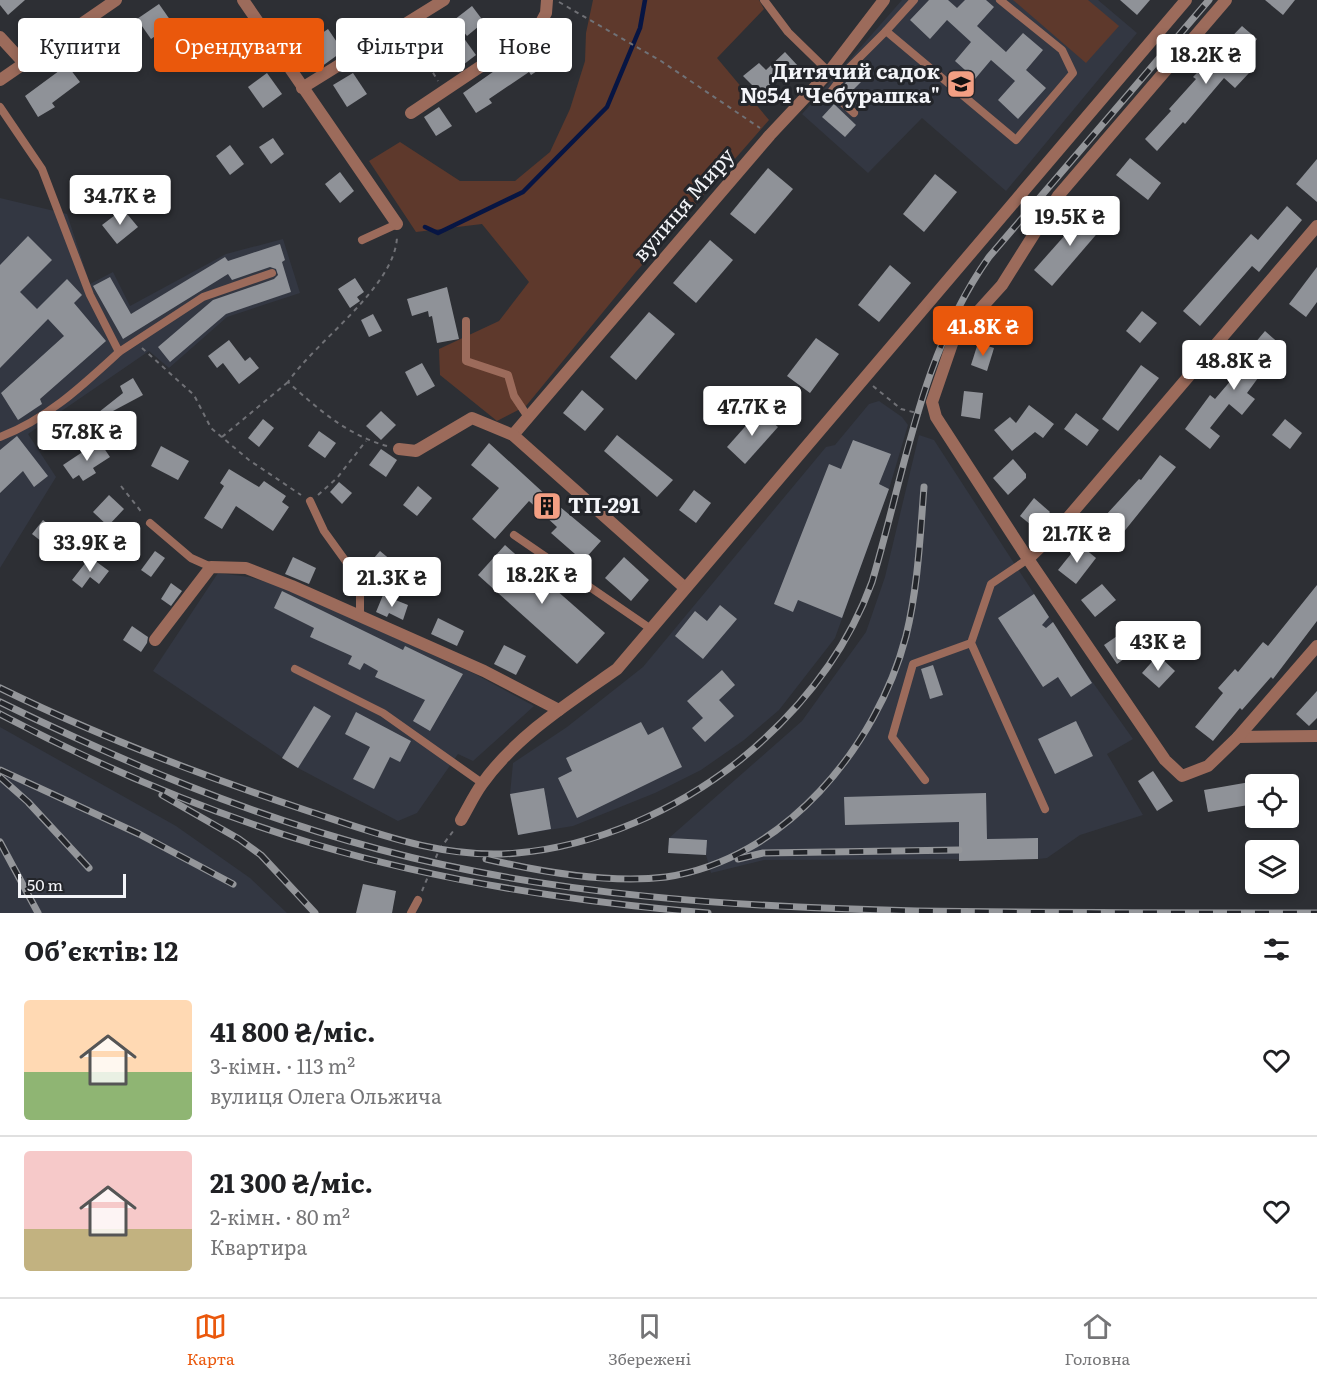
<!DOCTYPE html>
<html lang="uk">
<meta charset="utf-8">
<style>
body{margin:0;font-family:Literata,serif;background:#f2f2f2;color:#202124;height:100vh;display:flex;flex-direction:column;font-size:22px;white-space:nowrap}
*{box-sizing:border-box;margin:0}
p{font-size:20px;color:#757577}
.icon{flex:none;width:33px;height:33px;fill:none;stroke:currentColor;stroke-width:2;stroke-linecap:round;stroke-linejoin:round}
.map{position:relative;height:913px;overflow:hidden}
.details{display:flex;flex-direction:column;background:#fff;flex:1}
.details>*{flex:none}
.guide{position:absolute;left:18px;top:18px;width:600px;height:54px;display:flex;gap:12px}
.tools{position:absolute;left:1245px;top:774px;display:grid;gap:12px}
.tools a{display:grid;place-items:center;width:54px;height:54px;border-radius:6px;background:#fff;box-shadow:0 3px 9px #0003;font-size:30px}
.scale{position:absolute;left:18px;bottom:15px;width:108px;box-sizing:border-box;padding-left:6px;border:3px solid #f3f4f8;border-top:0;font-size:16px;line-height:21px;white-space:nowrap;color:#f3f4f8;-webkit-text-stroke:4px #23252a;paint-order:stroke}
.price{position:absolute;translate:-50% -51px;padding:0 14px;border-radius:6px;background:#fff;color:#222;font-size:20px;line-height:39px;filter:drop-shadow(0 2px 3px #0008)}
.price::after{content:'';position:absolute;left:50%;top:36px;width:18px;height:14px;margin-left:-9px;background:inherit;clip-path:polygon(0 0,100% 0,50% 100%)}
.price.current{background:#ea580c;color:#fff}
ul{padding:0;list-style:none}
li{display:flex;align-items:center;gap:18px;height:150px;padding:0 24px}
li+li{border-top:2px solid #e0e0e0}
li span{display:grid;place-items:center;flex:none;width:168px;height:120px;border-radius:6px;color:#555}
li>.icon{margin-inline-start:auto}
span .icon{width:72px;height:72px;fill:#fffc;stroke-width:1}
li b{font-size:26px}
h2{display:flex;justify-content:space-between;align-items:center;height:72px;padding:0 24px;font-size:26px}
.pill{padding:0 21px;border-radius:6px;background:#fff;box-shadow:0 3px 9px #0003;font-size:21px;line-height:54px}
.pill.current{background:#ea580c;color:#fff}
.menu{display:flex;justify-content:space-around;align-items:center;height:84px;border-top:2px solid #e0e0e0;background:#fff;font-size:16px;color:#757577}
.menu a{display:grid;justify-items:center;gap:3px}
.menu .current{color:#ea580c}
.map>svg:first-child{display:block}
.built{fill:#333742}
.green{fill:#5e392c}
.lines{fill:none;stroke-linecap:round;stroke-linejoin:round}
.stream{stroke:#071543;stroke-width:4.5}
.building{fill:#8f9298}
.path{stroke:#707176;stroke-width:2;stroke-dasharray:4.5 4.5;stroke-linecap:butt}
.lane{stroke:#9c6b5b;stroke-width:8}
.street{stroke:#9c6b5b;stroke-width:12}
.rail-casing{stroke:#94969a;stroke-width:7}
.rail{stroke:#23252a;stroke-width:4.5;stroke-dasharray:14;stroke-linecap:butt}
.labels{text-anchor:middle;stroke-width:6;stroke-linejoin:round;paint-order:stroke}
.poi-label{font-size:21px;font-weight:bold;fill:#f3f4f8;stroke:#23252a;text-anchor:end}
.street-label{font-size:21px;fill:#f3f4f8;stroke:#23252a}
</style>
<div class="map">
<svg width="1317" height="913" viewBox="0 0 1317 913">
<rect width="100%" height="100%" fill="#2d2f34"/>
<g class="built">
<path d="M902,0H1098L1137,33L1006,191L922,118L868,173L802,114Z"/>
<path d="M0,198L67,214L90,284L113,272L130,306L226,254L283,239L300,293L227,317L169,368L149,351L28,434L56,477L0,568Z"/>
<path d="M879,401L902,417L908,425L889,489L835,638L779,710L744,740L701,770L655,793L573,826L518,835L510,794L513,763L567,727L643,667L826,447L835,445L869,404Z"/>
<path d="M919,435L934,440L1079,663L1133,739L1107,754L1143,815L1080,835L1047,858L1038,859L764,860L711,873L706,855L668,853L669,838L802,721L866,632L885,577Z"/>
<path d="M218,573L249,577L280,586L475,674L534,706L473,761L458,754L417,813L398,821L298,768L153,671Z"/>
<path d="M0,727L176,826L250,878L287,913H0Z"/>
</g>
<g class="green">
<path d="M593,0H759L764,9L717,58L769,120L635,273L526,406L497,421L440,375L439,349L499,321L529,282L482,224L416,232L369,161L400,142L460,181H515L550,152L570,109L585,61L586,33Z"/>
<path d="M1013,0H1088L1119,26L1086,63Z"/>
</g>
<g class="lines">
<path class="stream" d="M425,227L438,233L523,192L607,107L640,28L645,0"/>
</g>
<g class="building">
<path d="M0,0H25L8,15L0,5Z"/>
<path d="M929,0H948L957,8L965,0H986L994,7L977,26L1006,52L1023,33L1043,50L1026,70L1046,88L1018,119L998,100L1015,81L991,60L975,79L955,61L971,42L947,20L930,39L910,20Z"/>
<path d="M1120,0H1150L1137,15Z"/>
<path d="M1265,0H1295L1283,15Z"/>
<path d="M159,4L173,24L151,39L137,19Z"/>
<path d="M472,6L484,22L467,36L454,20Z"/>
<path d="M1242,26L1257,39L1237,62L1249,73L1235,88L1224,78L1185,124L1183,122L1157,151L1145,139L1171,111L1169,109L1196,79L1193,77Z"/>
<path d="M328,29L343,51L321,67L305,45Z"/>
<path d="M119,32L130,47L108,63L97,47Z"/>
<path d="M463,37L476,55L459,68L445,49Z"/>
<path d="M405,38L417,55L395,70L383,52Z"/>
<path d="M538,52L546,65L531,75L529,72L489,99L492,103L476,113L463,93L507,62L509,65L515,62L518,66Z"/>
<path d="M785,52L798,66L784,79L781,75L761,94L743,76L759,63L766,70Z"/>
<path d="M67,65L80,82L52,103L55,107L38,117L25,96Z"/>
<path d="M856,69L866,77L850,93L843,86Z"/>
<path d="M267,73L282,94L263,108L248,87Z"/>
<path d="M353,73L367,94L347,107L333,85Z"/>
<path d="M834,104L856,125L845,137L822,117Z"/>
<path d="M439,107L452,126L436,136L424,117Z"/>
<path d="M273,138L284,154L271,164L259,147Z"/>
<path d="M230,145L244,164L230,175L216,156Z"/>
<path d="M1130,158L1161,183L1148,200L1116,175Z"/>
<path d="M1317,159V202L1296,184Z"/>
<path d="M768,168L793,189L755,234L730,214Z"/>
<path d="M340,172L354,191L340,203L325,184Z"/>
<path d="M935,174L957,192L924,232L903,214Z"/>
<path d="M1287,206L1302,220L1259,272L1252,266L1200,326L1183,311L1251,234L1258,240Z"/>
<path d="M1090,207L1107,222L1052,286L1034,270Z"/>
<path d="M123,209L138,227L117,244L102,225Z"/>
<path d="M28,236L52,260L20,292L37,309L67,279L82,295L74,303L106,341L40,399L42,404L18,420L1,393L64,336L48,319L0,368V265Z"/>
<path d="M710,240L733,260L696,303L673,283Z"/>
<path d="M280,244L285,260L282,262L291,292L226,314L170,362L158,347L213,300L274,279L278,275L276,269L270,267L232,280L228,274L123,339L93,286L110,277L131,314L225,257L228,261Z"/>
<path d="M890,265L911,283L879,322L858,305Z"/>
<path d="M1317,267V302L1306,317L1289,304Z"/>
<path d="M355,278L364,292L357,297L360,301L350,308L338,289Z"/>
<path d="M447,287L459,339L437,343L432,316L429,317L428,311L412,316L407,299Z"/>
<path d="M1007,308L1022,322L1007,337L994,325V321Z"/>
<path d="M1142,311L1157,323L1140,343L1126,331Z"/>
<path d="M649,312L675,334L636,380L610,357Z"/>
<path d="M373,314L382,331L369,337L361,320Z"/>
<path d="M1265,331L1281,345L1263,365L1266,367L1247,393L1255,399L1242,415L1229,404L1210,428L1220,436L1210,449L1185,429L1210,395L1215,399L1238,372L1234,368Z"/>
<path d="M816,338L839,354L810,393L787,376Z"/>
<path d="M229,340L245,361L250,357L259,368L239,384L223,363L217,368L208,356Z"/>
<path d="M978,343L994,348L987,371L971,365Z"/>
<path d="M422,363L435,386L417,396L405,372Z"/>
<path d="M1141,365L1159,378L1118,431L1102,419Z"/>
<path d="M133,378L143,395L113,411L124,424L115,432L99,412L123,393L120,386Z"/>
<path d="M582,390L604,409L585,431L563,413Z"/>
<path d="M964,391L983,393L980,419L961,416Z"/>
<path d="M1029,405L1054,424L1043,438L1035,432L1012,451L994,430L1010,417L1016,423Z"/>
<path d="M381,411L396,425L381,440L366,426Z"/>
<path d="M759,411L778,427L745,464L727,447Z"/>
<path d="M1076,413L1099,430L1087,446L1064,429Z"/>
<path d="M263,419L274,428L259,447L248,438Z"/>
<path d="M1285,419L1302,433L1290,449L1272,435Z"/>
<path d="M319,431L336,443L325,458L308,446Z"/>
<path d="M617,435L673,480L657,497L604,451Z"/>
<path d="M17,436L48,476L34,487L23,471L0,493V450Z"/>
<path d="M853,440L891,454L879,484L889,489L842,618L798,600L793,612L774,604L829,464L841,469Z"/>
<path d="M99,441L110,457L93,468L96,473L83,481L79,475L73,479L63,465Z"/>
<path d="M489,443L547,496L601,541L583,561L551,533L557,527L529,501L495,539L472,519L499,488L471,465Z"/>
<path d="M161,446L189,461L178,480L151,466Z"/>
<path d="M381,449L397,460L386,477L369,465Z"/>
<path d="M1160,455L1176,467L1114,544L1094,528L1139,479L1141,480Z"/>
<path d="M1013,459L1026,474V478L1008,495L993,478Z"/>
<path d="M229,469L259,487L264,481L286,496L282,502L289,507L273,531L236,506L222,529L204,518L224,486L220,483Z"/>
<path d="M339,482L352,493L342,504L330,492Z"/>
<path d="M418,486L432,498L417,516L403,505Z"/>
<path d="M694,490L711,503L696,523L679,510Z"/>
<path d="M109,495L124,509L108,526L93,512Z"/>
<path d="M1034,498L1050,512L1036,529L1020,516Z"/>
<path d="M43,520L62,535L51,549L32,534Z"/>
<path d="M1079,544L1096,558L1076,584L1058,570Z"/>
<path d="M505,545L605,633L577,664L478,575Z"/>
<path d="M155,551L165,558L151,577L141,570Z"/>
<path d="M380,551L404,571L391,587L367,566Z"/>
<path d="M90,557L109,571L99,584L90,577L82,588L72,580Z"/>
<path d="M293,557L316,568L309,584L285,574Z"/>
<path d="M624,557L649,580L631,601L605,578Z"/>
<path d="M171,583L182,591L171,606L161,599Z"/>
<path d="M1102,584L1116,600L1095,617L1081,600Z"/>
<path d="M1317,585V621L1273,679L1271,677L1242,710L1240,708L1213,741L1195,727L1223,693L1218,688L1235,669L1238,672L1263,642L1268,646Z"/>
<path d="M282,591L403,650L405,646L463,674L430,731L413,721L425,700L375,677L378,671L364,663L360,670L348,664L352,656L310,637L314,628L274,608Z"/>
<path d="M1034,594L1049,617L1042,625L1046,628L1053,622L1092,683L1071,697L1058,677L1043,687L998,618Z"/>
<path d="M383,595L408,605L403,620L389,613L387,617L376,612Z"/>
<path d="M720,605L737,619L703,659L675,636L695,611L707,621Z"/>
<path d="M438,618L464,631L457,646L431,634Z"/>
<path d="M132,626L148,637L147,643L141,652L123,640Z"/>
<path d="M1126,630L1139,648L1117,664L1104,645Z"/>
<path d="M504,645L526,656L516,675L494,664Z"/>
<path d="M1158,655L1175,671L1159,688L1142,673Z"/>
<path d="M933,665L943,695L930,699L921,669Z"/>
<path d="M722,670L735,685L719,700L734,716L705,742L692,728L703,718L687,701Z"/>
<path d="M1317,691V718L1309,726L1296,714Z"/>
<path d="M314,706L331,716L298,768L282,758Z"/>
<path d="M356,712L411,741L400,762L390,757L374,789L353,779L370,747L345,734Z"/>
<path d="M1076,721L1093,756L1055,774L1038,739Z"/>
<path d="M641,722L648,735L663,727L682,767L577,818L558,778L572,771L566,758Z"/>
<path d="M1153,771L1173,801L1157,811L1138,781Z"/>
<path d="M1250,782L1254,804L1208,812L1204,790Z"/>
<path d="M544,788L551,829L518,835L510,794Z"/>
<path d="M986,793L987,839L1038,838V859L959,861V822L845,825L844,797Z"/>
<path d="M669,838L707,840L706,855L668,853Z"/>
<path d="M363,884L396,891L392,913H356Z"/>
</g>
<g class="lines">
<g class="path">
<path d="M559,2L661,61L760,128"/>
<path d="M410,34L438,81"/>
<path d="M142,348L194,395L211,428L249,460L301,495"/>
<path d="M873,386L901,409L921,414"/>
<path d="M222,437L288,382"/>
<path d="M387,446C347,435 318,409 288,382C316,341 395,287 397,237"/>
<path d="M121,486L143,514"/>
<path d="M318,495L337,478L366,441"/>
<path d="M422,891L439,850L454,830"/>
</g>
<g class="lane">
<path d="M764,0L788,32L829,72"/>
<path d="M914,0L886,31L1016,140L1073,73L1062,50L1000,0"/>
<path d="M0,107L42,169L90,295L119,352L203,297L272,273"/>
<path d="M854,113L831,92L849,68L886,31"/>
<path d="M362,240L397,224"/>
<path d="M466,321V361L508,375L514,396L528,417"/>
<path d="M0,437C47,419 82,386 119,352"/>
<path d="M310,501L324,531L360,581V615"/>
<path d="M150,523L191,558L211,567"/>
<path d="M514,535L651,629"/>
<path d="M1028,559L991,584L971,643L1045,809"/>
<path d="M295,669L383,713L482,783"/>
<path d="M925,780L892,737L913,664L971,643"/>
<path d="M411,913L418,900"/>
</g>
<g class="street">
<path d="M243,0L397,224"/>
<path d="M1226,0L1058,196L1002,285L954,338L932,402L936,417L1028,559L1165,760L1182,776L1208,766L1238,737L1317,736"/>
<path d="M0,37L23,62"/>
<path d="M0,80L116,0"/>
<path d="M302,88L444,0"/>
<path d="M411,113L538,28L546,13L547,0"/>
<path d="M513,435L770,135L829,72L884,0"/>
<path d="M399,449L416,451L472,418L513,435L685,588"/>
<path d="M1028,559L1054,534L1317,226"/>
<path d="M155,640L211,567L246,568L292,586L484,671L559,710"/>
<path d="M1238,737L1317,646"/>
<path d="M461,820C468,808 474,795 482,784C516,736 570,702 617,669L1186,0"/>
</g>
<g class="rail-casing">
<g id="rail">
<path d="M0,688C100,737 203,776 308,811C375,833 445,860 517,853C597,846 677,810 740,760C799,712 846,653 872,582C905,471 921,353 989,257L1209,0"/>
<path d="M0,702C123,762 246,814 378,849C553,896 736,907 917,911C1050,913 1184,913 1317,913"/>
<path d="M0,714C99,766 207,812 314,844C442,882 576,902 708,913"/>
<path d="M0,770L139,834L233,884"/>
<path d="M0,777L28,802L89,868"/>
<path d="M162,795L239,839L261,855L315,913"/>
<path d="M0,842L38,913"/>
<path d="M486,859C541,872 609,884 666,877C784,860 877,747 906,636C918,587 920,537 924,487"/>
<path d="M738,859L763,853L959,850"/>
</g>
</g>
<use href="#rail" class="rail"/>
</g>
<defs>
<g id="school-square" transform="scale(1.5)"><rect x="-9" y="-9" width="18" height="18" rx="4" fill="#f39f83" stroke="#23252a"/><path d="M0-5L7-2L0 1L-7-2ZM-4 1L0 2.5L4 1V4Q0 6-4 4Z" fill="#111"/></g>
<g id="building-square" transform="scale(1.5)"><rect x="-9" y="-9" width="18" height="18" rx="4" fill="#f39f83" stroke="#23252a"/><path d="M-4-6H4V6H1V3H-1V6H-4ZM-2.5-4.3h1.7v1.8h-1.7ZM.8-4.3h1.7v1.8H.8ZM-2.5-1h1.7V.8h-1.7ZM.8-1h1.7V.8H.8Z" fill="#111"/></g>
</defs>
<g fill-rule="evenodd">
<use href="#school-square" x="961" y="84"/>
<use href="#building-square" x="547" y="506"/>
</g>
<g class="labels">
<g class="poi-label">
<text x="940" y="79">Дитячий садок<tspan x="940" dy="24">№54 "Чебурашка"</tspan></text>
<text x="568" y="513" text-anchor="start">ТП-291</text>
</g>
<g class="street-label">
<text transform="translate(684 205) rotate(-49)" y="7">вулиця Миру</text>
</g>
</g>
</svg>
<div class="tools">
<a><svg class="icon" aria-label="locate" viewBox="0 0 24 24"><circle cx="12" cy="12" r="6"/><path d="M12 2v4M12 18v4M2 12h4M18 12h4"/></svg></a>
<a><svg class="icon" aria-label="layers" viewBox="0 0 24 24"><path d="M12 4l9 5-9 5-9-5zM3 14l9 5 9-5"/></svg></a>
</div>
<div class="scale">50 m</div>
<b class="price" style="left:1206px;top:85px">18.2K ₴</b>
<b class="price" style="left:120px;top:226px">34.7K ₴</b>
<b class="price" style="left:1070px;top:247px">19.5K ₴</b>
<b class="price current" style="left:983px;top:357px">41.8K ₴</b>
<b class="price" style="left:1234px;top:391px">48.8K ₴</b>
<b class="price" style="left:752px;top:437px">47.7K ₴</b>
<b class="price" style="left:87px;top:462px">57.8K ₴</b>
<b class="price" style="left:1077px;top:564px">21.7K ₴</b>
<b class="price" style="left:90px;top:573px">33.9K ₴</b>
<b class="price" style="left:542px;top:605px">18.2K ₴</b>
<b class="price" style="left:392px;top:608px">21.3K ₴</b>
<b class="price" style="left:1158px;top:672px">43K ₴</b>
<div class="guide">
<a class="pill">Купити</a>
<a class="pill current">Орендувати</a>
<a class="pill">Фільтри</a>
<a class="pill">Нове</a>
</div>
</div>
<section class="details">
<h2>Об’єктів: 12<svg class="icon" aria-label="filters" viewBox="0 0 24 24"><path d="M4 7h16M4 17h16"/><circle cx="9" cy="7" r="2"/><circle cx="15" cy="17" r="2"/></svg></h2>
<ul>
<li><span style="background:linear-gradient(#ffd9b3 60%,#8fb573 0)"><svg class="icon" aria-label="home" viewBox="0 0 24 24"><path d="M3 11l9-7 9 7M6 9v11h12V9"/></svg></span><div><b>41 800 ₴/міс.</b><p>3-кімн. · 113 m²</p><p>вулиця Олега Ольжича</p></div><svg class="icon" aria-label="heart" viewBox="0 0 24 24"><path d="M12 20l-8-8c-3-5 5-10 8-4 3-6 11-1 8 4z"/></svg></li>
<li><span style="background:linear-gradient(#f6c9c9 65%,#c2b280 0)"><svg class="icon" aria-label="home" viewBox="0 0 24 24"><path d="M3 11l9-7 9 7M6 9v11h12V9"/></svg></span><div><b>21 300 ₴/міс.</b><p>2-кімн. · 80 m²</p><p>Квартира</p></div><svg class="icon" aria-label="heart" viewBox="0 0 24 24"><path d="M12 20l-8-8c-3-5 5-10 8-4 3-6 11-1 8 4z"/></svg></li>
</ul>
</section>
<nav class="menu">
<a class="current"><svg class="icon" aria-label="map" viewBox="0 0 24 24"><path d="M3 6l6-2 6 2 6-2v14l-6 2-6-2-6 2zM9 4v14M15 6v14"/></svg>Карта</a>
<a><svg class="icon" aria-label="saved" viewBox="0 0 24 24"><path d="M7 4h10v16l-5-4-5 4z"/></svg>Збережені</a>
<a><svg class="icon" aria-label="home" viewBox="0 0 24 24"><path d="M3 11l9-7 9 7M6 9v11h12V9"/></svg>Головна</a>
</nav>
